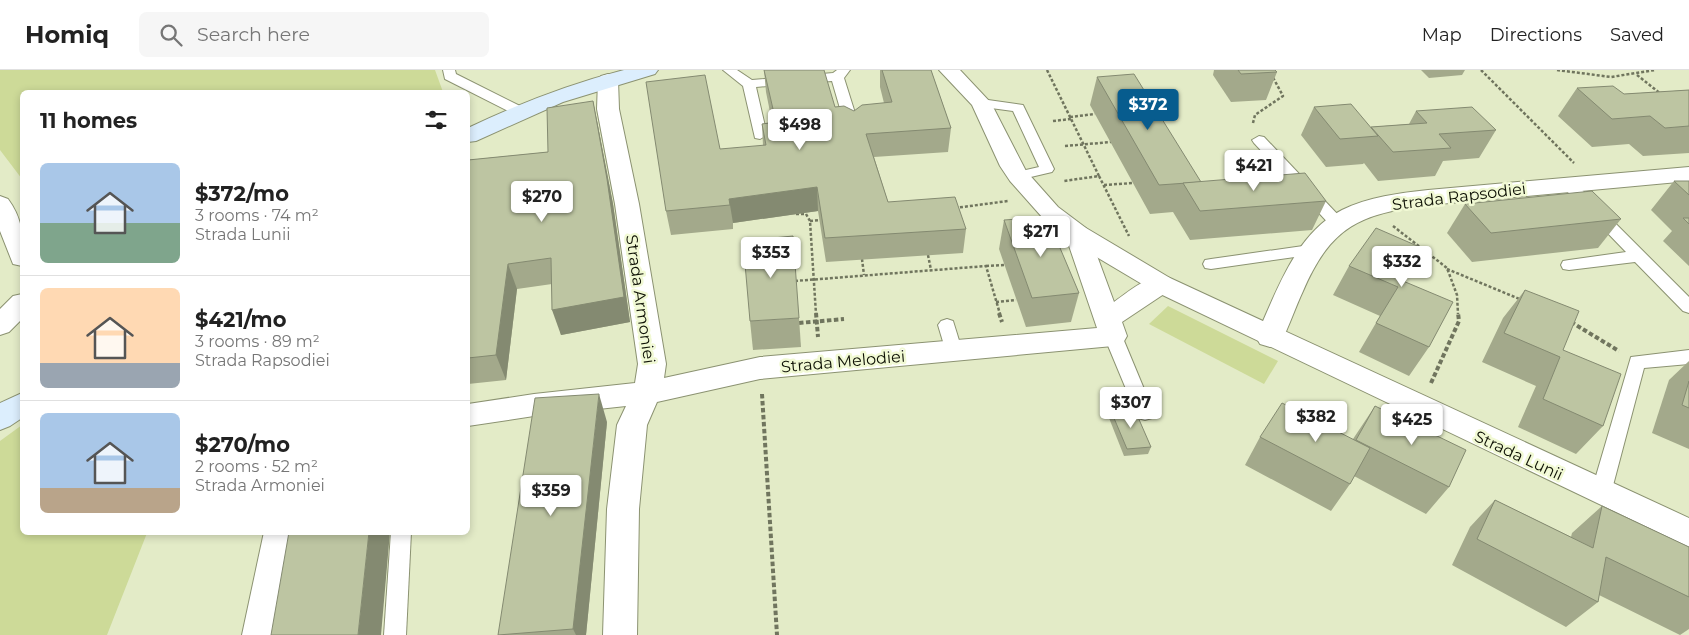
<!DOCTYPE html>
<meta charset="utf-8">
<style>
body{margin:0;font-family:Montserrat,sans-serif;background:#f6f6f6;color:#222;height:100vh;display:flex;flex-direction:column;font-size:19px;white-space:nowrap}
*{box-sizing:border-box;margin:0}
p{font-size:16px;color:#767676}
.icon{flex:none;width:28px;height:28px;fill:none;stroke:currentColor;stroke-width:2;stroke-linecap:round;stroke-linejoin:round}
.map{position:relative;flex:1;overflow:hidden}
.details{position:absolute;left:20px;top:20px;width:450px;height:445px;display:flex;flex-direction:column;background:#fff;border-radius:8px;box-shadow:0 2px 8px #0003}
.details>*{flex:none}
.price{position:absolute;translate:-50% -42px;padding:0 11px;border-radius:5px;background:#fff;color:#222;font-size:16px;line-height:32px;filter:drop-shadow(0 1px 2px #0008)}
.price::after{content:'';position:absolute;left:50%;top:30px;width:15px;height:11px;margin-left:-8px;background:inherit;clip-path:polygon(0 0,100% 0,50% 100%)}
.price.current{background:#075c8e;color:#fff}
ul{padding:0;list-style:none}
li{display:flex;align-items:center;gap:15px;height:125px;padding:0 20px}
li+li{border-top:1px solid #e0e0e0}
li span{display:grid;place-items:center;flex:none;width:140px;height:100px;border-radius:8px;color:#555}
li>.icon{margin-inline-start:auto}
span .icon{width:60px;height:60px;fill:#fffc;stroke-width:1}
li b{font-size:21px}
h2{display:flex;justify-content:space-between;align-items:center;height:60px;padding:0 20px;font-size:21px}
header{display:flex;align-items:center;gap:30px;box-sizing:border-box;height:70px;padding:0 25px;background:#fff;border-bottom:1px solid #e0e0e0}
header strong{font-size:24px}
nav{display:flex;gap:28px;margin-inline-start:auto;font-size:18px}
.search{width:350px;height:45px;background:#f6f6f6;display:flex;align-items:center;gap:12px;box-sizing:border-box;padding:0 18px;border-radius:8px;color:#767676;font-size:19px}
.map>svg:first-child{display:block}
.green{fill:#cdda98}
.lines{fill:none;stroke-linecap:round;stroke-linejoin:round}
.service-casing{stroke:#8b9271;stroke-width:2}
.minor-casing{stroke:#8b9271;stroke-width:2}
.tertiary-casing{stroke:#8b9271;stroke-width:2}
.secondary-casing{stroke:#8b9271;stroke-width:2}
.path-far1{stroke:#70755e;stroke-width:2.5;stroke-dasharray:3 2;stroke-linecap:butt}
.path{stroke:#70755e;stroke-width:4;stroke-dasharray:4.5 2.5;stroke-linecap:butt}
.service{fill:#fff;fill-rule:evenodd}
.minor{fill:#fff;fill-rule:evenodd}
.tertiary{fill:#fff;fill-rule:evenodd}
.secondary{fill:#dceefd;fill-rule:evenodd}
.wall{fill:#a3a98b}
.shaded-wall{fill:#848a71}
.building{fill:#bdc5a2;stroke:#848a71}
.labels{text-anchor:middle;stroke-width:5;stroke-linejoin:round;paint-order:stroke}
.street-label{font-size:16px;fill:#0d1004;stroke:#f1f9d4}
</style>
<header>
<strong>Homiq</strong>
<div class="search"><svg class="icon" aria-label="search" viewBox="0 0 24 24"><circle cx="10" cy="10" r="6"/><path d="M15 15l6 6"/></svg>Search here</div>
<nav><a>Map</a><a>Directions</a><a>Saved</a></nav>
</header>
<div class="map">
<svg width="1689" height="565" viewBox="0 0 1689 565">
<rect width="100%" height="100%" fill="#e3ebc7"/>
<g class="green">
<path d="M0,0H435L443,22H22V109L0,80Z"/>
<path d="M1168,236L1278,291L1264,314L1149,254Z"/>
<path d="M22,355V462L147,463L107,565H0V371Z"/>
</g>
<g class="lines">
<g class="service-casing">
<g id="service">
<path d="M443,0H455L456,4L524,38L526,41L524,44H514L445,9Z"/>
<path d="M723,0H737L752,10L833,3L837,0H850L844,8L860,59L853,63L846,59L832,11L756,17L767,65L760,69L755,68L743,16Z"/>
<path d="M981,29L1023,35L1054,99L1052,102L1018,110L1013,109L1011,106L1013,103L1039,97L1013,41L976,36L974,33Z"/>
<path d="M1259,66L1264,67L1342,149L1345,153L1342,157H1332L1254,73L1252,70Z"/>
<path d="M1567,108L1572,110L1689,227V243L1683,241L1635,192L1569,200L1563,199L1561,195L1563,191L1569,190L1626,182L1562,116L1560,113L1562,110Z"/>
<path d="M1310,175L1316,176L1318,180L1316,184L1211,199L1205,198L1203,194L1205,190L1211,189Z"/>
<path d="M947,249L953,251L962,280L959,285L953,286L947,285L938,255L941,251Z"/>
<path d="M1113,260L1119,262L1122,266L1154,343L1152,348L1145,350L1138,348L1136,343L1104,266L1107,262Z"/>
<path d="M1689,280V294L1644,298L1611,423L1608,429L1601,431L1594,429L1591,423L1631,287Z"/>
<path d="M391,462H411L406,565H384Z"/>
</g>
</g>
<g class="minor-casing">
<g id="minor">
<path d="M608,4L615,6L618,10L619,39L639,134L666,294L664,308L760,287L1097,258L1065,164L1068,158L1077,156L1086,158L1089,164L1114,232C1130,221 1150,202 1170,208L1174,214L1170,220L1122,252L1127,266L1123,273L1113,276L760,309L657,332L647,355L639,439L637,565H603L607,439L617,355L626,336L534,346L468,356V334L534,324L635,313L638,294L615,134L597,39L598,10L601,6Z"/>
<path d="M1689,97V111L1428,135C1360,144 1331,156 1303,221C1295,238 1289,257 1280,274L1270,277L1260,274L1256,267C1277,221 1295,164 1342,140C1368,127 1400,123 1428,120Z"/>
<path d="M0,126L8,129C25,152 22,169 22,196L13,194L0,161Z"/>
<path d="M22,224V249L9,262L0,265V239L13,226Z"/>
<path d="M264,462H296L276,565H242Z"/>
</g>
</g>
<g class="tertiary-casing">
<path id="tertiary" d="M939,0H960L991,33L1026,101L1058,137L1086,158L1170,208L1689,448V477L1152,220L1068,170L1042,147L1010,111L1000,96L972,35Z"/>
</g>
<g class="secondary-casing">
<g id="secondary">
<path d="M624,0H658L655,4L563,32L476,71L468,72V58C518,34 570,14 624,0Z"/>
<path d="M22,323V348L10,356L0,360V333Z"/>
</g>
</g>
<g class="path-far1">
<path d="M1047,0L1099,106L1064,111"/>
<path d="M1481,0L1574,93"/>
<path d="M1557,0L1611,7L1655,0"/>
<path d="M1637,5L1661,24"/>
<path d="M1070,47L1095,44"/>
<path d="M1053,51L1071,49"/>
<path d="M1253,53L1255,45L1283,26L1269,0"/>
<path d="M1065,76L1111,72"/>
<path d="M1099,106L1129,166"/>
<path d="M1104,115L1133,113"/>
<path d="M955,138L1008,131"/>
<path d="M796,144H806L810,151L816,244"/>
<path d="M810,151L822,150"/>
<path d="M1393,156L1447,198L1457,225L1458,244"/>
<path d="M928,185L931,200"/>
<path d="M862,189L864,205"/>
<path d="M986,196L1005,195"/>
<path d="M1447,199L1522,230"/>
<path d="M795,211L986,196L1000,244"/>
<path d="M996,232L1016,230"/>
</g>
<g class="path">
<path d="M816,243L818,267"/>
<path d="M999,243L1002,252"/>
<path d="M1571,252L1619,281"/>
<path d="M799,253L844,249"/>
<path d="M1431,313L1459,251L1458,243"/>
<path d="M762,324L777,565"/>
</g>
<use href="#service" class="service"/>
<use href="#minor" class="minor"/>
<use href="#tertiary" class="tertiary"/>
<use href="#secondary" class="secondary"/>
</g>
<g class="wall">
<path d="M764,0L835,37L854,41L884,33L880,17V0H931L951,58L948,82L874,87L888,132L966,159L963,183L826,192L818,141L733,153V159L671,165L666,141L763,76L762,54L772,52L766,22Z"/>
<path d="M1214,0H1275L1277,2L1266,30L1231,32L1213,5Z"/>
<path d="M1421,0H1465L1462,5L1429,8Z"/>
<path d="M1097,7L1201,112L1326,131L1312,160L1190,170L1173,142L1150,144L1090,35Z"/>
<path d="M1577,18L1624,24L1689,20V83L1643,86L1629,74L1592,77L1558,46Z"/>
<path d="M593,31L598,56L613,134L630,252L561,265L552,214L517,219L506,310L468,314V90L548,82Z"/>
<path d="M1314,37L1371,58V57L1409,54L1416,41L1496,60L1479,88L1443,91L1435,106L1378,111L1364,93L1363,94L1326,97L1301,65Z"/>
<path d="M1674,111H1689V196L1663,171L1672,161L1651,140Z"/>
<path d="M1465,134L1621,149L1598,178L1472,192L1447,163Z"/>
<path d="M1004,150L1079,223L1071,252L1026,257L999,179Z"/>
<path d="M1349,196L1403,211L1429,277L1409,306L1359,282L1380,246L1333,225Z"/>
<path d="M1525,220L1563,280L1603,356L1576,384L1518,357L1536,316L1482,292L1503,248Z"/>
<path d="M799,248L801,277L753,280L750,251Z"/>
<path d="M1689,291V379L1652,363L1669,310Z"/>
<path d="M1375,336L1449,417L1426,444L1354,406L1350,414L1331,441L1245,395L1260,367L1353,369Z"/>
<path d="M1111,341L1151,377L1148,384L1124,386L1109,348Z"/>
<path d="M607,352L586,565H498Z"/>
<path d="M1495,430L1571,467L1572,463L1602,436L1689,477V559L1680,565L1599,525L1598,532L1566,557L1452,495L1470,457Z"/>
</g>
<g class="shaded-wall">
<path d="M593,31L598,56L613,134L630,252L561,265L552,240Z"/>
<path d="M817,117L818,141L733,153L729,129Z"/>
<path d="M508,194L517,219L506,310L496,285Z"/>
<path d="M599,324L607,352L586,565H576L573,559Z"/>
<path d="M369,462H390L381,565H358Z"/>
</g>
<g class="building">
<path d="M764,0H824L835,37L844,36L854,41L862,35L892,32L882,0H931L951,58L866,64L888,132L955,127L966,159L825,168L817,117L729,129L730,135L666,141L646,12L705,5L720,79L766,75L762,54L776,52Z"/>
<path d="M1238,0H1275L1277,2L1241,4Z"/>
<path d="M1134,4L1201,112L1159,115L1097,7Z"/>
<path d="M1613,16L1624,24L1689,20V56L1665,58L1650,46L1612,49L1577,18Z"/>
<path d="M593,31L607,109L624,227L552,240L551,188L508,194L496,285L468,288V90L548,82L547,38Z"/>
<path d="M1351,34L1378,66L1340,69L1314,37Z"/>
<path d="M1472,37L1496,60L1439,64L1451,78L1393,82L1371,57L1427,53L1416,41Z"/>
<path d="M1305,103L1326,131L1200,141L1183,113Z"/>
<path d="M1674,111H1689V125Z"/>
<path d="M1592,121L1621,149L1491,163L1465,134Z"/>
<path d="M1047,147L1079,223L1032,228L1004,150Z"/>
<path d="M1683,148H1689V154Z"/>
<path d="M1376,158L1422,178L1403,211L1453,232L1429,277L1376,253L1398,217L1349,196Z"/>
<path d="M793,166L799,248L750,251L743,171Z"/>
<path d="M1525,220L1579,241L1563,280L1621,304L1603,356L1543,329L1560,287L1504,263Z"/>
<path d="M1689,311V338L1682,335Z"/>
<path d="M599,324L573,559L498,565L535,328Z"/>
<path d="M1282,333L1370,378L1350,414L1260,367Z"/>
<path d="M1375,336L1466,380L1449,417L1356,370Z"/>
<path d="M1134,338L1151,377L1127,379L1111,341Z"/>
<path d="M1495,430L1593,478L1602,436L1689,477V527L1606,487L1598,532L1477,469Z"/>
<path d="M289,462H369L358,565H271Z"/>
</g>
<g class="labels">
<g class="street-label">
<text transform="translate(1459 126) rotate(-7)" y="6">Strada Rapsodiei</text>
<text transform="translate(641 229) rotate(82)" y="6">Strada Armoniei</text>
<text transform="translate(843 291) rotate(-5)" y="6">Strada Melodiei</text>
<text transform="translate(1519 385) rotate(25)" y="6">Strada Lunii</text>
</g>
</g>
</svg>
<b class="price current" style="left:1148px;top:61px">$372</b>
<b class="price" style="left:800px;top:81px">$498</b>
<b class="price" style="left:1254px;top:122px">$421</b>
<b class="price" style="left:542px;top:153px">$270</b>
<b class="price" style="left:1041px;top:188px">$271</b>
<b class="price" style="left:771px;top:209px">$353</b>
<b class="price" style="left:1402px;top:218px">$332</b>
<b class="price" style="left:1131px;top:359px">$307</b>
<b class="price" style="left:1316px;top:373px">$382</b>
<b class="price" style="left:1412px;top:376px">$425</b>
<b class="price" style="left:551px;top:447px">$359</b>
<section class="details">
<h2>11 homes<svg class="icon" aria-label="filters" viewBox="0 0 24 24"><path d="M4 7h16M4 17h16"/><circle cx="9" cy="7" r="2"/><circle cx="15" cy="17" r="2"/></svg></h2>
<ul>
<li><span style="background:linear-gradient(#a9c7e8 60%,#7fa58c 0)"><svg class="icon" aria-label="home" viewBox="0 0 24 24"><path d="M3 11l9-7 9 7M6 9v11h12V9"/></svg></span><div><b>$372/mo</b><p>3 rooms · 74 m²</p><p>Strada Lunii</p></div></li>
<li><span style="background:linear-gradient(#ffd9b3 75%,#9aa5b1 0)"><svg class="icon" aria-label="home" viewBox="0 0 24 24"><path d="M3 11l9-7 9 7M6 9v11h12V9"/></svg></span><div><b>$421/mo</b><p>3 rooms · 89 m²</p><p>Strada Rapsodiei</p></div></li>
<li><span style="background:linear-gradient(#a9c7e8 75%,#b9a48a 0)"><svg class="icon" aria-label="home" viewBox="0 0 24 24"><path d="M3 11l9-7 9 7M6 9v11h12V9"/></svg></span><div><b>$270/mo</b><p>2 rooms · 52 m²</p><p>Strada Armoniei</p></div></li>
</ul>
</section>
</div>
